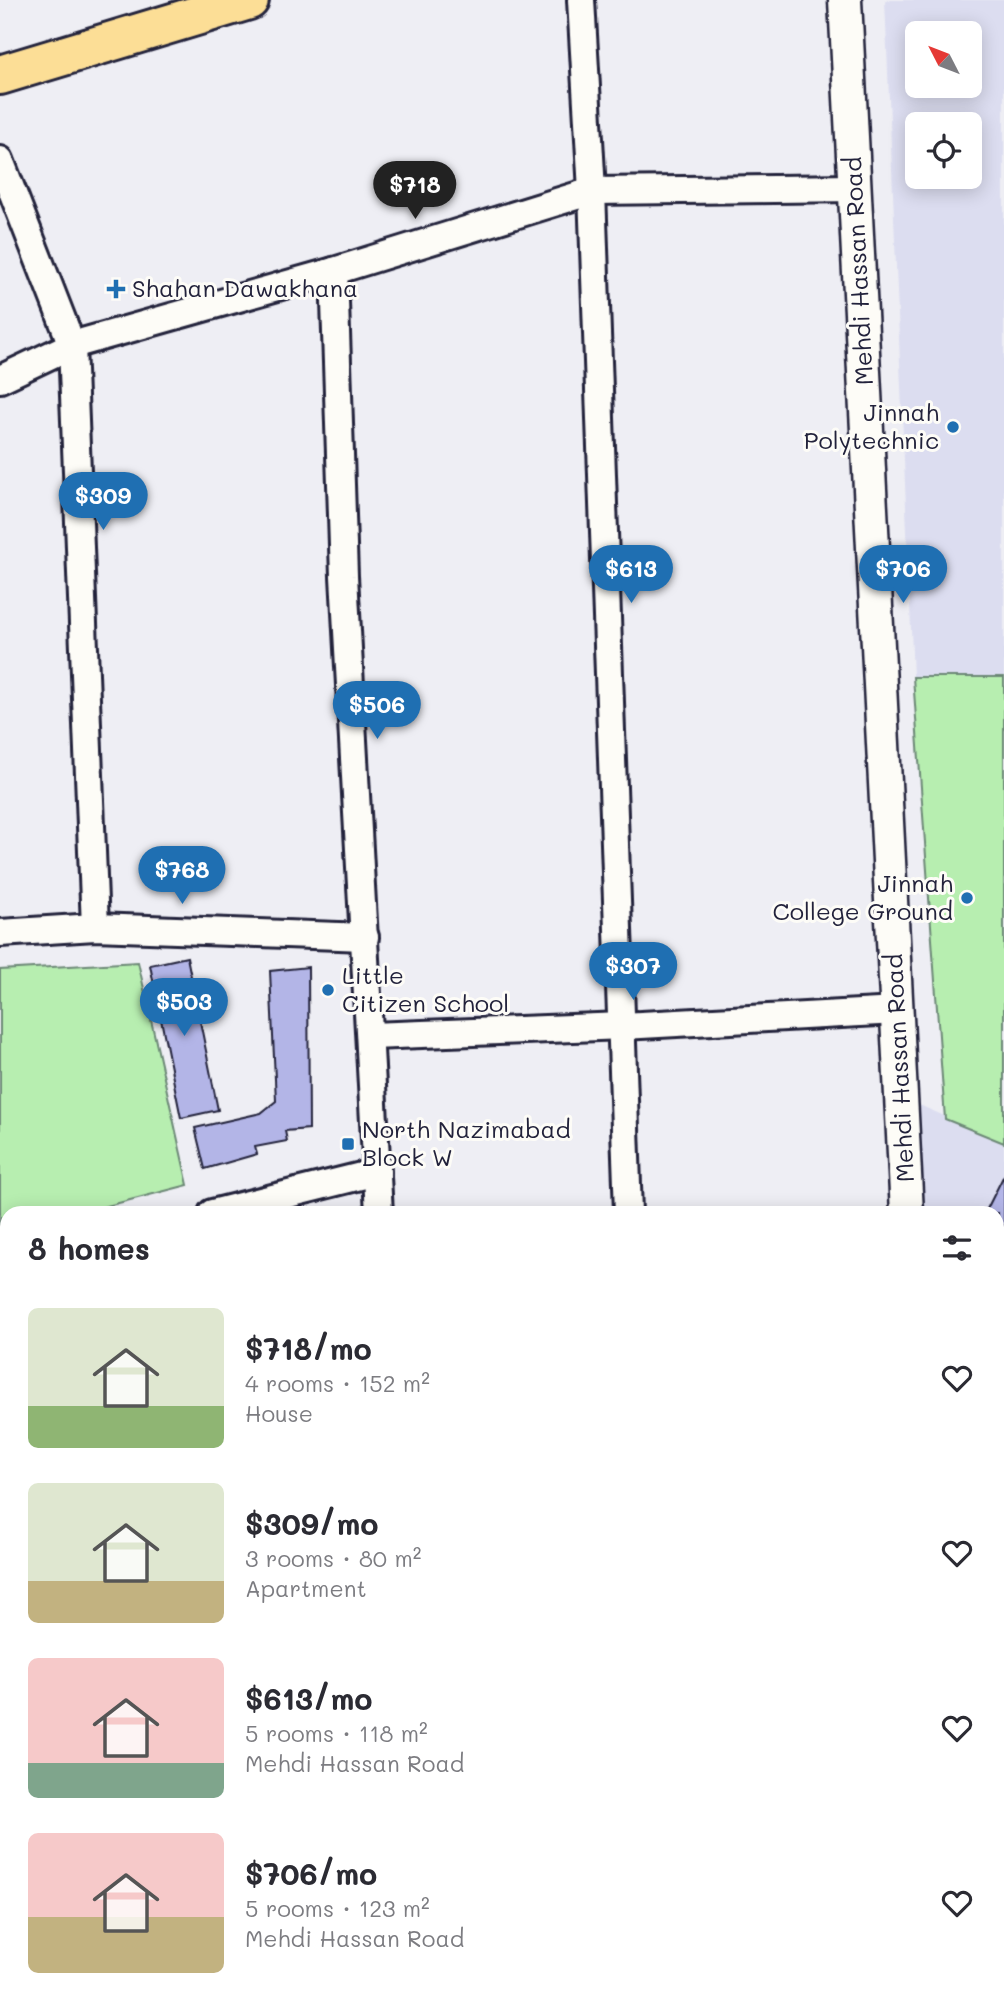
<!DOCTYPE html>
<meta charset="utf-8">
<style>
body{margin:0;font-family:Mali,sans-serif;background:#f2f2f3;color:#2b2b33;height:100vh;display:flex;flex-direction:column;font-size:26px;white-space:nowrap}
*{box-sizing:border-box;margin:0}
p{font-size:23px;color:#7c7c81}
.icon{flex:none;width:38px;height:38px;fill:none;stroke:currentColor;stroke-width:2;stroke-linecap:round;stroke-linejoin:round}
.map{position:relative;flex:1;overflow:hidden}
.drawer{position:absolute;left:0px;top:1206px;width:1004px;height:800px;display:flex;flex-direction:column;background:#fff;border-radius:21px 21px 0 0;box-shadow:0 4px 18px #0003}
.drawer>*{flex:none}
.needle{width:46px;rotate:312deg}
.fabs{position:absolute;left:905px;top:21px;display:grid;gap:14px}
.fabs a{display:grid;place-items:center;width:77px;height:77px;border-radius:10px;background:#fff;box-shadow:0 4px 18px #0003;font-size:35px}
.price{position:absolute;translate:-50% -60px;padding:0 16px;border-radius:24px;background:#1f6fb2;color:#fff;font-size:23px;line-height:46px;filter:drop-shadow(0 2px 4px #0008)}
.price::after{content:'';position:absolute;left:50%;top:42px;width:21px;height:16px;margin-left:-10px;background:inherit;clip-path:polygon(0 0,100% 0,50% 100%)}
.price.current{background:#222;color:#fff}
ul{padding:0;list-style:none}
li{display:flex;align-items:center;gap:21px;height:175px;padding:0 28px}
li span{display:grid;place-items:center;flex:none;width:196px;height:140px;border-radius:10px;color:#555}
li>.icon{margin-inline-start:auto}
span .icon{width:84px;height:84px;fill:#fffc;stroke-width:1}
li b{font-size:30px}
h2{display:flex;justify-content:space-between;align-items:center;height:84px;padding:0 28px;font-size:30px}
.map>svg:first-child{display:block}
.built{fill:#dcddf0;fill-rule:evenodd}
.green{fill:#b7eeb0;stroke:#6c8876;stroke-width:2}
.building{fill:#b3b5e7;stroke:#22223b;stroke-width:2}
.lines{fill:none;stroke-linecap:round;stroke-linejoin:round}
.minor-casing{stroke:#22223b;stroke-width:32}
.tertiary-casing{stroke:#22223b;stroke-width:37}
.primary-casing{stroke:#22223b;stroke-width:44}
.minor{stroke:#fdfcf7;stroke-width:26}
.tertiary{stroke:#fdfcf7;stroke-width:32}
.primary{stroke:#fcde96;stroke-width:38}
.poi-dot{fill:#1f6fb2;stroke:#fdfcf7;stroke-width:2.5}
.labels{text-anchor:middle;stroke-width:6;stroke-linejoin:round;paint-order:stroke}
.street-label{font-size:24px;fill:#22223b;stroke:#fdfcf7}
.poi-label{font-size:24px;fill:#22223b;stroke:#fdfcf7;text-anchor:start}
</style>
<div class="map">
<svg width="1004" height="2004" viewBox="0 0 1004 2004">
<rect width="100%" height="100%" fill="#eeeef4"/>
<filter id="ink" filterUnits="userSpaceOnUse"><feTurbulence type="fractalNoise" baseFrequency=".0143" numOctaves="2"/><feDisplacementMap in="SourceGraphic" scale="14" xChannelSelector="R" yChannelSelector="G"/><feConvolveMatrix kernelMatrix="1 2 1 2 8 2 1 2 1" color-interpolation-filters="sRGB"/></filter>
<g filter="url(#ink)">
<g class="built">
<path d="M885,0H1004V677H913ZM917,33H970V86H917ZM917,124H970V177H917Z"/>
<path d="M901,1097L1004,1142V1579L998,1584V1213H907Z"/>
</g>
<g class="green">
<path d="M913,677H1004V1143L945,1119Z"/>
<path d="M138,962L188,1185L80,1213H7V1232L0,1233V970Z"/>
</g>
<g class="building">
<path d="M187,957L218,1110L181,1118L150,965Z"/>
<path d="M308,967L309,1129L285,1131L287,1141L255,1147L257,1154L205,1169L195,1128L261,1113L276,1101L270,971Z"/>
<path d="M1004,1175V1392L998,1389V1213H985Z"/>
</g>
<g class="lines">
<g class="minor-casing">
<g id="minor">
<path d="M581,0L592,191L628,1213"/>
<path d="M0,160L72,345L95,927"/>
<path d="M334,271L344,576L379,1213"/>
<path d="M0,379L72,345L334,271L592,191L855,188"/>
<path d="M0,933L95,927L365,937"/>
<path d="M371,1036L623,1026L897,1011"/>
<path d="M212,1213L377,1172"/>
<path d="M0,1266L7,1264"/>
<path d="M0,1470L7,1468"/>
<path d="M361,1998L362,2004"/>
<path d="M569,1998L570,2004"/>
<path d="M247,2004L265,1998"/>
<path d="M799,2004L828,1998"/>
</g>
</g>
<g class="tertiary-casing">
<g id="tertiary">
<path d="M845,0L907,1213"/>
<path d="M998,1599L1004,1611"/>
<path d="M998,1710L1004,1699"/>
<path d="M0,1857L7,1854"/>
<path d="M980,1998L982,2004"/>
</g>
</g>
<g class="primary-casing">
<path id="primary" d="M0,75L249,0"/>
</g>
<use href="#minor" class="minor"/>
<use href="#tertiary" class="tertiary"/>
<use href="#primary" class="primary"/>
</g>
</g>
<g class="poi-dot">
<path d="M112.5 278.5h7v7h7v7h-7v7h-7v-7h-7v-7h7z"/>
<circle cx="953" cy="427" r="7"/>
<circle cx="967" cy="898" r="7"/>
<circle cx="328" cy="990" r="7"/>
<rect x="341" y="1137" width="14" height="14" rx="3.5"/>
</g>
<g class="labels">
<g class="street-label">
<text transform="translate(859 271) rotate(-93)" y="8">Mehdi Hassan Road</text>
<text transform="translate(900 1068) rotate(-93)" y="8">Mehdi Hassan Road</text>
</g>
<g class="poi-label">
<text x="132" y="297">Shahan Dawakhana</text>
<text x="939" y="421" text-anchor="end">Jinnah<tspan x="939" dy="28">Polytechnic</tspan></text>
<text x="953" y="892" text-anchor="end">Jinnah<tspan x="953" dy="28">College Ground</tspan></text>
<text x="342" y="984">Little<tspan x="342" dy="28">Citizen School</tspan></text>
<text x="362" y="1138">North Nazimabad<tspan x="362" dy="28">Block W</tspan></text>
</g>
</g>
</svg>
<div class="fabs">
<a><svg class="needle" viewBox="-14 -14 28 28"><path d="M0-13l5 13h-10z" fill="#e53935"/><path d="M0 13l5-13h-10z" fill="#7c7c81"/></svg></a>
<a><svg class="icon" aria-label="locate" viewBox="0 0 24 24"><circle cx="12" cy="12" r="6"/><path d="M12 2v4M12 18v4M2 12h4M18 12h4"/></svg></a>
</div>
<b class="price current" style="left:415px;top:221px">$718</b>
<b class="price" style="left:103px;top:532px">$309</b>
<b class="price" style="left:631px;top:605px">$613</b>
<b class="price" style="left:903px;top:605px">$706</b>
<b class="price" style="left:377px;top:741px">$506</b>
<b class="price" style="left:182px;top:906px">$768</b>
<b class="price" style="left:633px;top:1002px">$307</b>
<b class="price" style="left:184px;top:1038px">$503</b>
<section class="drawer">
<h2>8 homes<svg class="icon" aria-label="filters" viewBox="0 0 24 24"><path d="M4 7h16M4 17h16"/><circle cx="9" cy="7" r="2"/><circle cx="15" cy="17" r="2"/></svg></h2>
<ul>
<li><span style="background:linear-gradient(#dfe7d0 70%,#8fb573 0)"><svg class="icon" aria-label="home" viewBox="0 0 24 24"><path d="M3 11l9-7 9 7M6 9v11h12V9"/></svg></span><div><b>$718/mo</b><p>4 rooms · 152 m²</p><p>House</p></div><svg class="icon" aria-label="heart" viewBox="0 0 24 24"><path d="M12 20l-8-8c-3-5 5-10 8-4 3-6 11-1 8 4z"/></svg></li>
<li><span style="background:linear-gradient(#dfe7d0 70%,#c2b280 0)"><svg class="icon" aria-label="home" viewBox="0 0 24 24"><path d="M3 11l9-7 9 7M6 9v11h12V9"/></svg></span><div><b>$309/mo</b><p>3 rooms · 80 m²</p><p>Apartment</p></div><svg class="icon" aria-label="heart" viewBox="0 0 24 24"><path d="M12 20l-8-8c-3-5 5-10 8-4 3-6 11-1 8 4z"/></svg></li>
<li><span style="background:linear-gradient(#f6c9c9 75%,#7fa58c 0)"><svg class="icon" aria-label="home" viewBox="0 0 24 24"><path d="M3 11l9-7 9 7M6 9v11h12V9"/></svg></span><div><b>$613/mo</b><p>5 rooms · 118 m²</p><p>Mehdi Hassan Road</p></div><svg class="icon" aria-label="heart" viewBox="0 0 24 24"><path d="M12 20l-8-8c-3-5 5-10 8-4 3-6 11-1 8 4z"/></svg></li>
<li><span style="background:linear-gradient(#f6c9c9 60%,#c2b280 0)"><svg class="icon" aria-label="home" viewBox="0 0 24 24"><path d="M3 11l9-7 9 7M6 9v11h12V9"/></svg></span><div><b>$706/mo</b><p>5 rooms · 123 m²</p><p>Mehdi Hassan Road</p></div><svg class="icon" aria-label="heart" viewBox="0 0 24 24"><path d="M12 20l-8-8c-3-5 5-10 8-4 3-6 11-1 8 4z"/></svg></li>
</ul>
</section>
</div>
